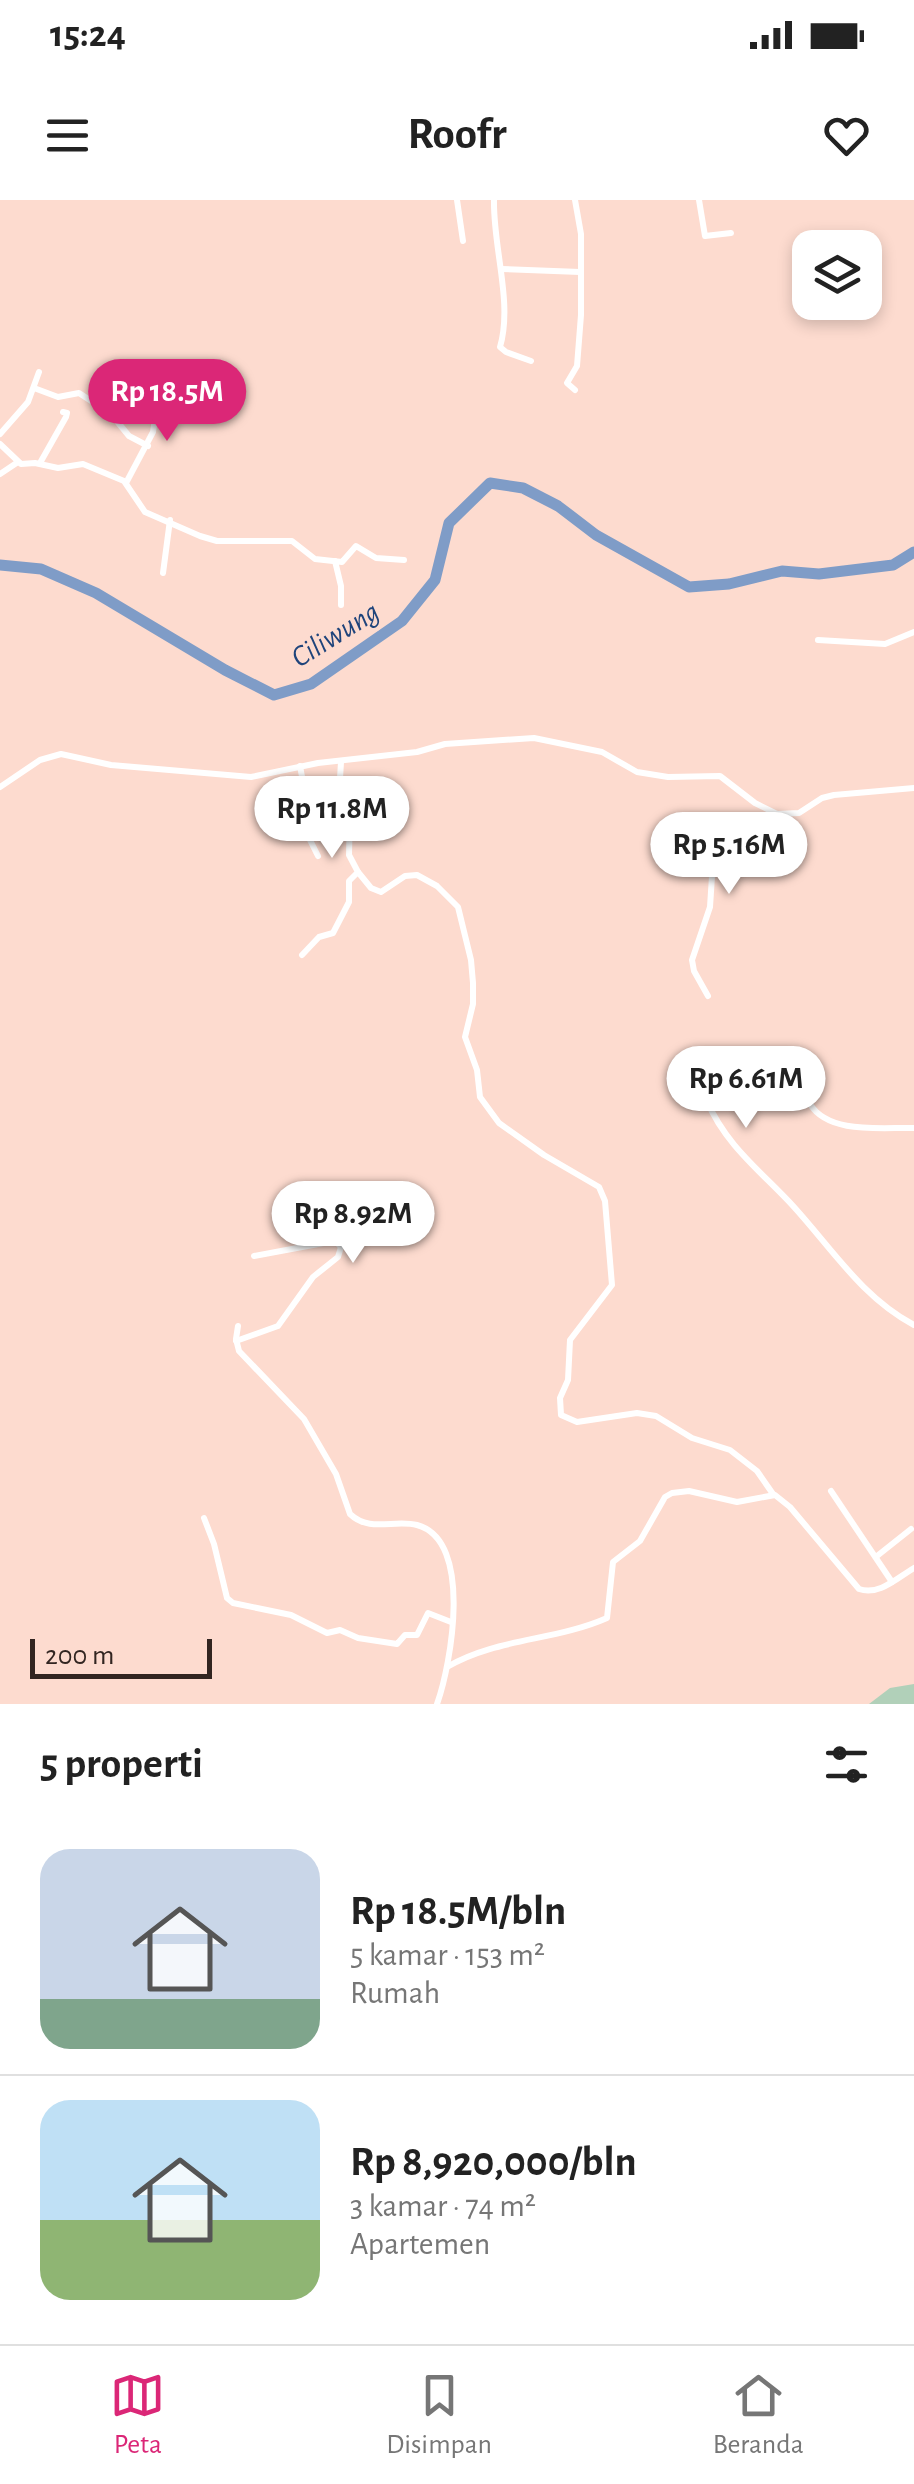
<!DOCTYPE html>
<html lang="id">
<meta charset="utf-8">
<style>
body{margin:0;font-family:"Alegreya Sans",sans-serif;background:#f2f2f2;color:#222;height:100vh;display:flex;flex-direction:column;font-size:38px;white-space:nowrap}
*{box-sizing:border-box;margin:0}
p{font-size:32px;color:#767676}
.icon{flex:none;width:55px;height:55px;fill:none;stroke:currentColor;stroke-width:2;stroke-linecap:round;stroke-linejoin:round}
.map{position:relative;height:1504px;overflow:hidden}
.panel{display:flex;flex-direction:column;background:#fff;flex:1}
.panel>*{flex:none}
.tools{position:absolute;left:792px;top:30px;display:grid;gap:20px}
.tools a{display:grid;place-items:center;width:90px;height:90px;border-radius:20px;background:#fff;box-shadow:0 5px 15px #0003;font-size:50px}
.scale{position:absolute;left:30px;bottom:25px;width:182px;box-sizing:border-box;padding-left:10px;border:5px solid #322521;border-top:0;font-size:28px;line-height:35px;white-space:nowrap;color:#322521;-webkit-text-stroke:8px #fddbcf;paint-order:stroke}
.price{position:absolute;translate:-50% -85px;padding:0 22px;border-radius:35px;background:#fff;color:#222;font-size:32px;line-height:65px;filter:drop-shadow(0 2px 5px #0008)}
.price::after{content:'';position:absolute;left:50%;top:60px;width:30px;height:22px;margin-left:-15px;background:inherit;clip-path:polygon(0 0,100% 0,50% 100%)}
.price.current{background:#db2777;color:#fff}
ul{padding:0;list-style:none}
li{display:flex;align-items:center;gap:30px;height:250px;padding:0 40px}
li+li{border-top:2px solid #e0e0e0}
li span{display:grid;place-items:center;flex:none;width:280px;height:200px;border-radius:30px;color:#555}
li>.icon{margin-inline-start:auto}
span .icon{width:120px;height:120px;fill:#fffc;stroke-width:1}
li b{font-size:42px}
h2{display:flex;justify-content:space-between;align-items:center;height:120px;padding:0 40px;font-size:42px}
.status{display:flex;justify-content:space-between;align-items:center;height:70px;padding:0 50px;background:#fff;direction:ltr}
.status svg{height:28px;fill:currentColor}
header{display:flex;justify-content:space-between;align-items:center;height:130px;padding:0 40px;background:#fff;font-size:45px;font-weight:600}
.tabs{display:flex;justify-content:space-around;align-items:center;height:140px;border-top:2px solid #e0e0e0;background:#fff;font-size:28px;color:#767676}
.tabs a{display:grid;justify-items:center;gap:5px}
.tabs .current{color:#db2777}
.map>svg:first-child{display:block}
.green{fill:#b1d0b9}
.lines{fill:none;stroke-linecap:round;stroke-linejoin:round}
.river{stroke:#7f9cc7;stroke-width:11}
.minor{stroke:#fff;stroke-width:6}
.labels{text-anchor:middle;stroke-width:8;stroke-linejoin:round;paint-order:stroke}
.water-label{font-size:30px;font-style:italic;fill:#1f447b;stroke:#fddbcf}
</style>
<div class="status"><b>15:24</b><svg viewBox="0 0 49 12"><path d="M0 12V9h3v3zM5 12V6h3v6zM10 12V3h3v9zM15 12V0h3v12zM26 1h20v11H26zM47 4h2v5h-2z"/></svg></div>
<header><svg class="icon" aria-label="menu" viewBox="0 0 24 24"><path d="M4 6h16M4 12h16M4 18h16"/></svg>Roofr<svg class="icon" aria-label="heart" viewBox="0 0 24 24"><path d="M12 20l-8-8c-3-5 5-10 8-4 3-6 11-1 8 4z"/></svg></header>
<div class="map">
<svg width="914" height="1504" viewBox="0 0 914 1504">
<rect width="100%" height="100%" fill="#fddbcf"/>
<path class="green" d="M914,1484V1504H869L890,1488Z"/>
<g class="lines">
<path class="river" d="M0,365L41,369L96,393L225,470L274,495L311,484L402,421L435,380L449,323L490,283L523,288L558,306L596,335L689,387L729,384L782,371L819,374L893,365L914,352"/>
<g class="minor">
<path d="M457,0L463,41"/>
<path d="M494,0C493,48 513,103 500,147L506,152L531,161"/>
<path d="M699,0L705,36L731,33"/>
<path d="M501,69L580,72"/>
<path d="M34,188L58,197L79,193L111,214L129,236L148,246"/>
<path d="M575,190L567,183L577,166L581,115V34L575,0"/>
<path d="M0,234L28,202L39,172"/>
<path d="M0,244L21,264L35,263L58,268L83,264L124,281L145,312L200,336L217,341H292L315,359L342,362L356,346L376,358L404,360"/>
<path d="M40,263L66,217L67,213L63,212"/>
<path d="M0,274L18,262"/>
<path d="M126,283L153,232L159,192"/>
<path d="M335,361L341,386V405"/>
<path d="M163,373L170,320"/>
<path d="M818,440L885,444L914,432"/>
<path d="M300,566L303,582L301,622L318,656"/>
<path d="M0,587L40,560L61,554L111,565L251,577L318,563L417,552L445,544L534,538L602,552L637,572L668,577L720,576L755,603L777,614L799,613L822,598L834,595L914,588"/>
<path d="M358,672L371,688L381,692L405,676L417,675L437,686L458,707L471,760L473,783V804L465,837L477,870L480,897L499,923L544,955L599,987L605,1001L612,1085L570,1140L568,1180L560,1198L561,1215L577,1222L637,1213L656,1216L692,1238L730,1250L757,1271L773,1294"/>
<path d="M302,755L319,737L333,733L349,702V681L358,672L349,655L350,613L339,595L341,562"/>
<path d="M708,796L694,771L692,760L710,707L713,661L730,644L777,614"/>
<path d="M914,928C883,927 829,935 810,904C800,887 796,871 776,862C753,861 733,884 712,892L707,901C726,946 763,973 794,1007C833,1050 862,1097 914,1125"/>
<path d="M238,1126L236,1139L239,1151L304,1219L336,1274L350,1314C370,1333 394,1319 417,1325C474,1340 451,1465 437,1504"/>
<path d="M236,1141L278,1126L313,1077L338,1057L341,1047L335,1041L329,1042L254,1056"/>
<path d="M831,1291L892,1382"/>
<path d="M204,1318L214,1344L227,1398L233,1403L291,1415L327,1433L340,1430L358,1438L397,1444L405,1435H417L428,1413L451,1422"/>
<path d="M877,1356L911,1329"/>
<path d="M447,1467C496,1438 555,1441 607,1418L613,1362L640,1341L665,1297L672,1293L689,1291L737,1302L775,1295L790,1307L859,1389C879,1396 897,1378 914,1368"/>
</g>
</g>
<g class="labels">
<g class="water-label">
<text transform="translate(335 434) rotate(-32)" y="10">Ciliwung</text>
</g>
</g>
</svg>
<div class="tools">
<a><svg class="icon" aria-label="layers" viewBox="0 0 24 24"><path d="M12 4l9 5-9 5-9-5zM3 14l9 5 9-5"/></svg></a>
</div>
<div class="scale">200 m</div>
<b class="price current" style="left:167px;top:244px">Rp 18.5M</b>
<b class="price" style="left:332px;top:661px">Rp 11.8M</b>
<b class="price" style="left:729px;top:697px">Rp 5.16M</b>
<b class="price" style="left:746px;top:931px">Rp 6.61M</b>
<b class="price" style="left:353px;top:1066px">Rp 8.92M</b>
</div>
<section class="panel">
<h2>5 properti<svg class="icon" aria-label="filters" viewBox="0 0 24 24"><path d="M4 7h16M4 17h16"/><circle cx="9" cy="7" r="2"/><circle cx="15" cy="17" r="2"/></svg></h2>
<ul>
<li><span style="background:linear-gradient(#c9d6e8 75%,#7fa58c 0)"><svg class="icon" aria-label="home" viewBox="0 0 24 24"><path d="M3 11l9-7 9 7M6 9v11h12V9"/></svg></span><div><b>Rp 18.5M/bln</b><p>5 kamar · 153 m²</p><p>Rumah</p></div></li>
<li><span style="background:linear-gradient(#bfe0f5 60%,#8fb573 0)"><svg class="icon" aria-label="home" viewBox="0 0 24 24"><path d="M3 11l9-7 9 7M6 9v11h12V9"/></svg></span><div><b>Rp 8,920,000/bln</b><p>3 kamar · 74 m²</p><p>Apartemen</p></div></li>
</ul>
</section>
<nav class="tabs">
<a class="current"><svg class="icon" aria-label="map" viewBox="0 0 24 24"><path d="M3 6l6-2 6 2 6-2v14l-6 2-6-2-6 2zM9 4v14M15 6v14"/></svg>Peta</a>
<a><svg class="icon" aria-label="saved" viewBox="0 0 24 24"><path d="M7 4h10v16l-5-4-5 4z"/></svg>Disimpan</a>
<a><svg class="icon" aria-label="home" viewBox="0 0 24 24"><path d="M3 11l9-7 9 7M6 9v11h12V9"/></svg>Beranda</a>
</nav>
